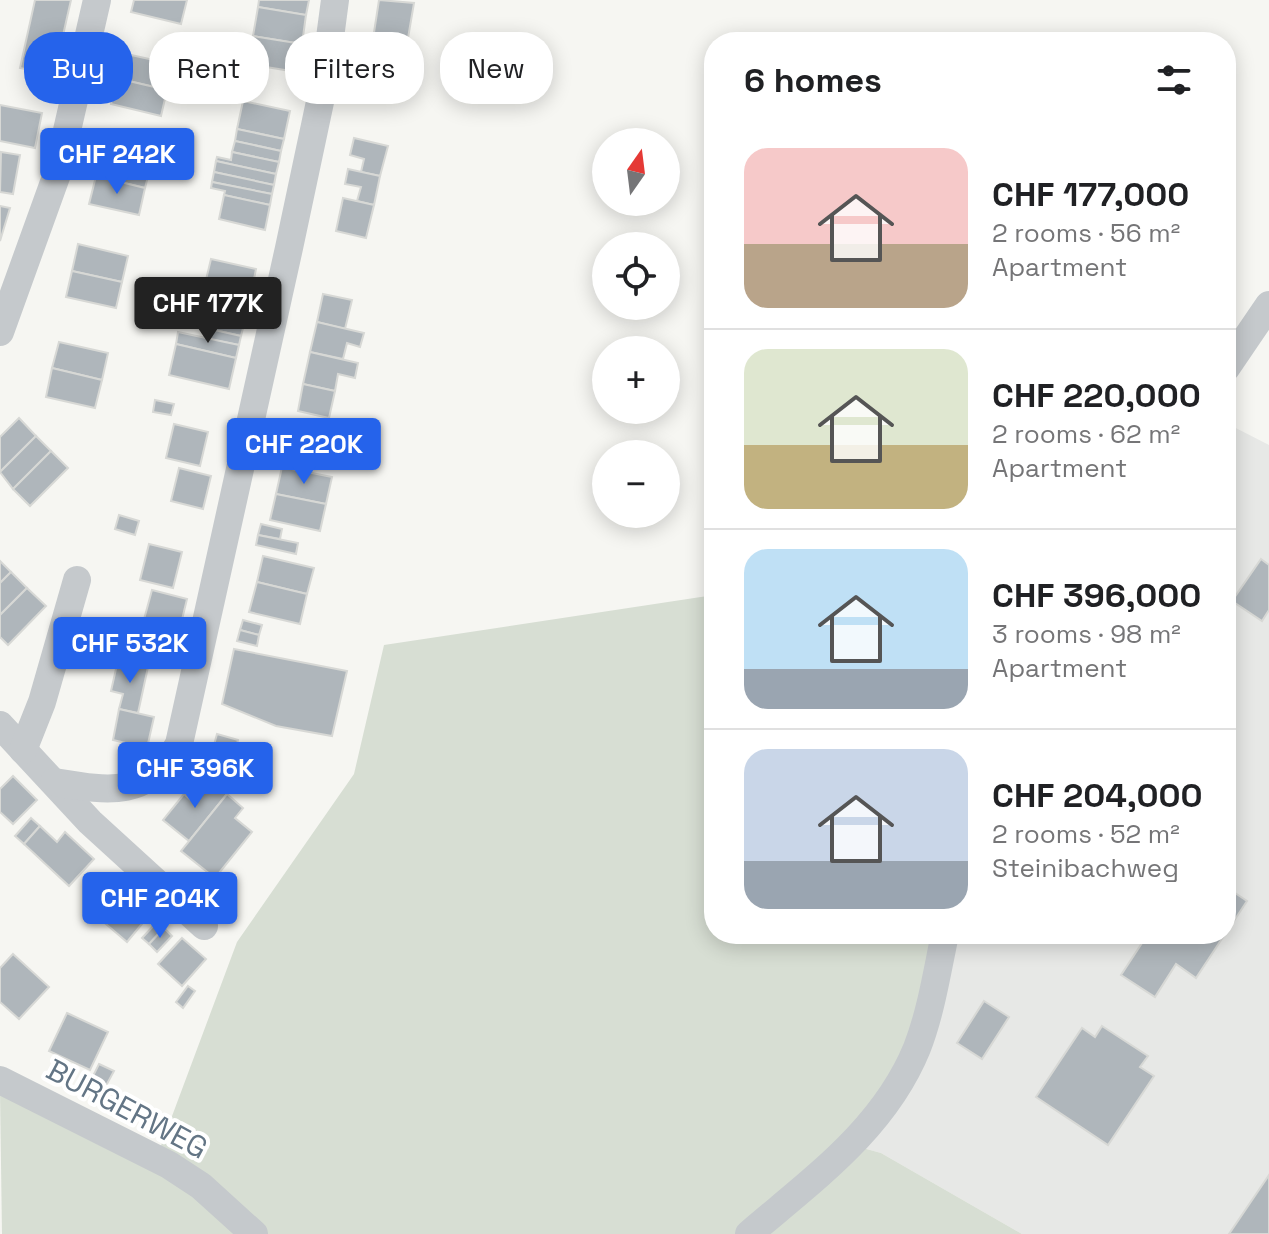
<!DOCTYPE html>
<meta charset="utf-8">
<style>
body{margin:0;font-family:"Space Grotesk",sans-serif;background:#f2f2f2;color:#202124;height:100vh;display:flex;flex-direction:column;font-size:30px;white-space:nowrap}
*{box-sizing:border-box;margin:0}
p{font-size:26px;color:#757577}
.icon{flex:none;width:44px;height:44px;fill:none;stroke:currentColor;stroke-width:2;stroke-linecap:round;stroke-linejoin:round}
.map{position:relative;flex:1;overflow:hidden}
.details{position:absolute;left:704px;top:32px;width:532px;height:912px;display:flex;flex-direction:column;background:#fff;border-radius:32px;box-shadow:0 4px 20px #0003}
.details>*{flex:none}
.guide{position:absolute;left:24px;top:32px;width:560px;height:72px;display:flex;gap:16px}
.needle{width:52px;rotate:14deg}
.controls{position:absolute;left:592px;top:128px;display:grid;gap:16px}
.controls a{display:grid;place-items:center;width:88px;height:88px;border-radius:50%;background:#fff;box-shadow:0 4px 20px #0003;font-size:40px}
.price{position:absolute;translate:-50% -68px;padding:0 18px;border-radius:8px;background:#2563eb;color:#fff;font-size:26px;line-height:52px;filter:drop-shadow(0 2px 4px #0008)}
.price::after{content:'';position:absolute;left:50%;top:48px;width:24px;height:18px;margin-left:-12px;background:inherit;clip-path:polygon(0 0,100% 0,50% 100%)}
.price.active{background:#222;color:#fff}
ul{padding:0;list-style:none}
li{display:flex;align-items:center;gap:24px;height:200px;padding:0 40px}
li+li{border-top:2px solid #e0e0e0}
li span{display:grid;place-items:center;flex:none;width:224px;height:160px;border-radius:24px;color:#555}
li>.icon{margin-inline-start:auto}
span .icon{width:96px;height:96px;fill:#fffc;stroke-width:1}
li b{font-size:34px}
h2{display:flex;justify-content:space-between;align-items:center;height:96px;padding:0 40px;font-size:34px}
.chip{padding:0 28px;border-radius:32px;background:#fff;box-shadow:0 4px 20px #0003;font-size:28px;line-height:72px}
.chip.active{background:#2563eb;color:#fff}
.map>svg:first-child{display:block}
.built{fill:#e7e8e6}
.green{fill:#d7ded3}
.building{fill:#afb6bb;stroke:#d7d8d5;stroke-width:2}
.lines{fill:none;stroke-linecap:round;stroke-linejoin:round}
.minor{stroke:#c5c9cc;stroke-width:28}
.labels{text-anchor:middle;stroke-width:8;stroke-linejoin:round;paint-order:stroke}
.street-label{font-size:30px;fill:#637585;stroke:#fff}
</style>
<div class="map">
<svg width="1269" height="1234" viewBox="0 0 1269 1234">
<rect width="100%" height="100%" fill="#f6f6f2"/>
<path class="built" d="M1226,423L1269,445V1234H1022L881,1153L852,1145L945,934H1226Z"/>
<g class="green">
<path d="M714,595V934H938L911,1042L852,1145L881,1153L1022,1234H254L156,1159L237,942L354,774L384,645Z"/>
<path d="M0,1092L166,1173L243,1234H2Z"/>
</g>
<g class="building">
<path d="M35,0H71L54,75L20,68Z"/>
<path d="M134,0H187L181,24L131,12Z"/>
<path d="M259,0H309L306,15L258,7Z"/>
<path d="M379,0L414,3L407,44L373,39Z"/>
<path d="M258,7L306,15L302,44L253,36Z"/>
<path d="M253,36L302,44L297,72L248,64Z"/>
<path d="M373,39L407,44L400,91L366,86Z"/>
<path d="M122,53L172,64L167,90L116,78Z"/>
<path d="M116,78L167,90L161,116L111,104Z"/>
<path d="M243,101L290,111L284,139L237,129Z"/>
<path d="M0,105L42,113L35,148L0,141Z"/>
<path d="M237,129L284,139L281,151L235,141Z"/>
<path d="M354,138L388,146L380,176L361,172L364,159L350,155Z"/>
<path d="M235,141L281,151L279,162L232,152Z"/>
<path d="M102,149L152,161L145,188L96,176Z"/>
<path d="M1,152L20,155L13,194L0,192Z"/>
<path d="M232,152L279,162L276,174L216,161L217,157L231,160Z"/>
<path d="M216,161L276,174L274,185L214,172Z"/>
<path d="M348,169L380,176L374,205L357,201L361,187L345,184Z"/>
<path d="M214,172L274,185L272,194L212,182Z"/>
<path d="M96,176L145,188L139,215L89,204Z"/>
<path d="M212,182L272,194L270,205L224,195L225,191L211,188Z"/>
<path d="M224,195L270,205L265,230L219,219Z"/>
<path d="M343,198L374,205L366,238L336,231Z"/>
<path d="M0,206L10,208L0,241Z"/>
<path d="M78,244L128,256L122,282L72,271Z"/>
<path d="M211,259L256,269L251,294L205,284Z"/>
<path d="M72,271L122,282L116,308L66,297Z"/>
<path d="M205,284L251,294L248,305L202,295Z"/>
<path d="M323,294L352,300L345,329L317,322Z"/>
<path d="M202,295L248,305L246,317L200,307Z"/>
<path d="M200,307L246,317L243,328L197,318Z"/>
<path d="M212,321L243,328L241,336L210,329Z"/>
<path d="M317,322L364,333L360,347L347,343L343,359L310,352Z"/>
<path d="M210,329L241,336L239,345L208,339Z"/>
<path d="M178,332L239,345L236,358L176,344Z"/>
<path d="M59,342L108,353L102,380L52,368Z"/>
<path d="M176,344L236,358L229,389L169,375Z"/>
<path d="M310,352L358,363L355,378L338,374L335,391L303,384Z"/>
<path d="M52,368L102,380L95,408L46,397Z"/>
<path d="M303,384L335,391L329,418L298,411Z"/>
<path d="M155,400L174,404L171,415L153,412Z"/>
<path d="M19,418L36,436L0,472V437Z"/>
<path d="M174,424L208,432L200,466L166,458Z"/>
<path d="M36,436L51,451L13,489L0,472Z"/>
<path d="M51,451L68,468L30,506L13,489Z"/>
<path d="M282,467L332,477L326,504L276,494Z"/>
<path d="M179,468L211,476L203,509L171,501Z"/>
<path d="M276,494L326,504L320,531L270,520Z"/>
<path d="M119,515L139,521L135,535L115,529Z"/>
<path d="M261,524L282,529L280,539L258,535Z"/>
<path d="M258,535L298,543L296,554L256,545Z"/>
<path d="M149,544L182,552L173,588L140,580Z"/>
<path d="M263,556L314,568L307,594L257,582Z"/>
<path d="M1261,559L1269,565V610L1262,621L1232,601Z"/>
<path d="M0,561L11,572L0,583Z"/>
<path d="M11,572L27,588L0,615V583Z"/>
<path d="M257,582L307,594L300,624L249,612Z"/>
<path d="M27,588L46,606L8,645L0,637V615Z"/>
<path d="M152,590L187,599L179,632L143,623Z"/>
<path d="M243,620L262,625L259,635L240,630Z"/>
<path d="M240,630L259,635L257,646L237,641Z"/>
<path d="M234,649L347,671L332,736L276,726L222,704Z"/>
<path d="M118,660L148,667L138,713L119,709L123,694L111,691Z"/>
<path d="M119,709L154,717L147,748L113,740Z"/>
<path d="M217,734L238,740L235,751L214,745Z"/>
<path d="M214,745L235,751L230,772L208,766Z"/>
<path d="M13,776L37,800L13,824L0,812V789Z"/>
<path d="M209,780L227,794L189,841L163,820L184,794L192,801Z"/>
<path d="M227,794L243,808L235,818L252,832L215,878L181,851Z"/>
<path d="M31,818L40,826L24,844L15,836Z"/>
<path d="M40,826L57,842L65,832L94,859L69,886L24,844Z"/>
<path d="M1226,887L1247,901L1226,933Z"/>
<path d="M124,890L151,913L127,942L100,919Z"/>
<path d="M157,922L164,928L149,944L142,938Z"/>
<path d="M164,928L172,936L157,952L149,944Z"/>
<path d="M1148,934H1225L1196,978L1176,964L1155,997L1121,975Z"/>
<path d="M182,938L206,959L182,986L158,964Z"/>
<path d="M13,954L49,987L19,1019L0,1002V968Z"/>
<path d="M188,986L195,991L183,1008L176,1002Z"/>
<path d="M984,1001L1009,1017L982,1059L957,1043Z"/>
<path d="M67,1013L108,1032L90,1070L49,1051Z"/>
<path d="M1102,1026L1148,1056L1140,1067L1154,1076L1108,1145L1036,1097L1082,1028L1095,1037Z"/>
<path d="M99,1064L114,1071L101,1095L87,1088Z"/>
<path d="M1269,1175V1234H1229Z"/>
</g>
<g class="lines">
<g class="minor">
<path d="M0,332L57,174L97,0"/>
<path d="M1226,368L1269,305"/>
<path d="M0,725L90,822L204,926"/>
<path d="M23,750L42,702L77,580"/>
<path d="M54,782C108,791 148,799 179,744L289,248L324,83L335,0"/>
<path d="M0,1080L169,1165L201,1186L254,1234"/>
<path d="M749,1234C813,1179 884,1129 917,1048C931,1012 937,972 945,934"/>
</g>
</g>
<g class="labels">
<g class="street-label">
<text transform="translate(127 1109) rotate(28)" y="10">BURGERWEG</text>
</g>
</g>
</svg>
<div class="controls">
<a><svg class="needle" viewBox="-14 -14 28 28"><path d="M0-13l5 13h-10z" fill="#e53935"/><path d="M0 13l5-13h-10z" fill="#757577"/></svg></a>
<a><svg class="icon" aria-label="locate" viewBox="0 0 24 24"><circle cx="12" cy="12" r="6"/><path d="M12 2v4M12 18v4M2 12h4M18 12h4"/></svg></a>
<a>+</a>
<a>−</a>
</div>
<b class="price" style="left:117px;top:196px">CHF 242K</b>
<b class="price active" style="left:208px;top:345px">CHF 177K</b>
<b class="price" style="left:304px;top:486px">CHF 220K</b>
<b class="price" style="left:130px;top:685px">CHF 532K</b>
<b class="price" style="left:195px;top:810px">CHF 396K</b>
<b class="price" style="left:160px;top:940px">CHF 204K</b>
<div class="guide">
<a class="chip active">Buy</a>
<a class="chip">Rent</a>
<a class="chip">Filters</a>
<a class="chip">New</a>
</div>
<section class="details">
<h2>6 homes<svg class="icon" aria-label="filters" viewBox="0 0 24 24"><path d="M4 7h16M4 17h16"/><circle cx="9" cy="7" r="2"/><circle cx="15" cy="17" r="2"/></svg></h2>
<ul>
<li><span style="background:linear-gradient(#f6c9c9 60%,#b9a48a 0)"><svg class="icon" aria-label="home" viewBox="0 0 24 24"><path d="M3 11l9-7 9 7M6 9v11h12V9"/></svg></span><div><b>CHF 177,000</b><p>2 rooms · 56 m²</p><p>Apartment</p></div></li>
<li><span style="background:linear-gradient(#dfe7d0 60%,#c2b280 0)"><svg class="icon" aria-label="home" viewBox="0 0 24 24"><path d="M3 11l9-7 9 7M6 9v11h12V9"/></svg></span><div><b>CHF 220,000</b><p>2 rooms · 62 m²</p><p>Apartment</p></div></li>
<li><span style="background:linear-gradient(#bfe0f5 75%,#9aa5b1 0)"><svg class="icon" aria-label="home" viewBox="0 0 24 24"><path d="M3 11l9-7 9 7M6 9v11h12V9"/></svg></span><div><b>CHF 396,000</b><p>3 rooms · 98 m²</p><p>Apartment</p></div></li>
<li><span style="background:linear-gradient(#c9d6e8 70%,#9aa5b1 0)"><svg class="icon" aria-label="home" viewBox="0 0 24 24"><path d="M3 11l9-7 9 7M6 9v11h12V9"/></svg></span><div><b>CHF 204,000</b><p>2 rooms · 52 m²</p><p>Steinibachweg</p></div></li>
</ul>
</section>
</div>
